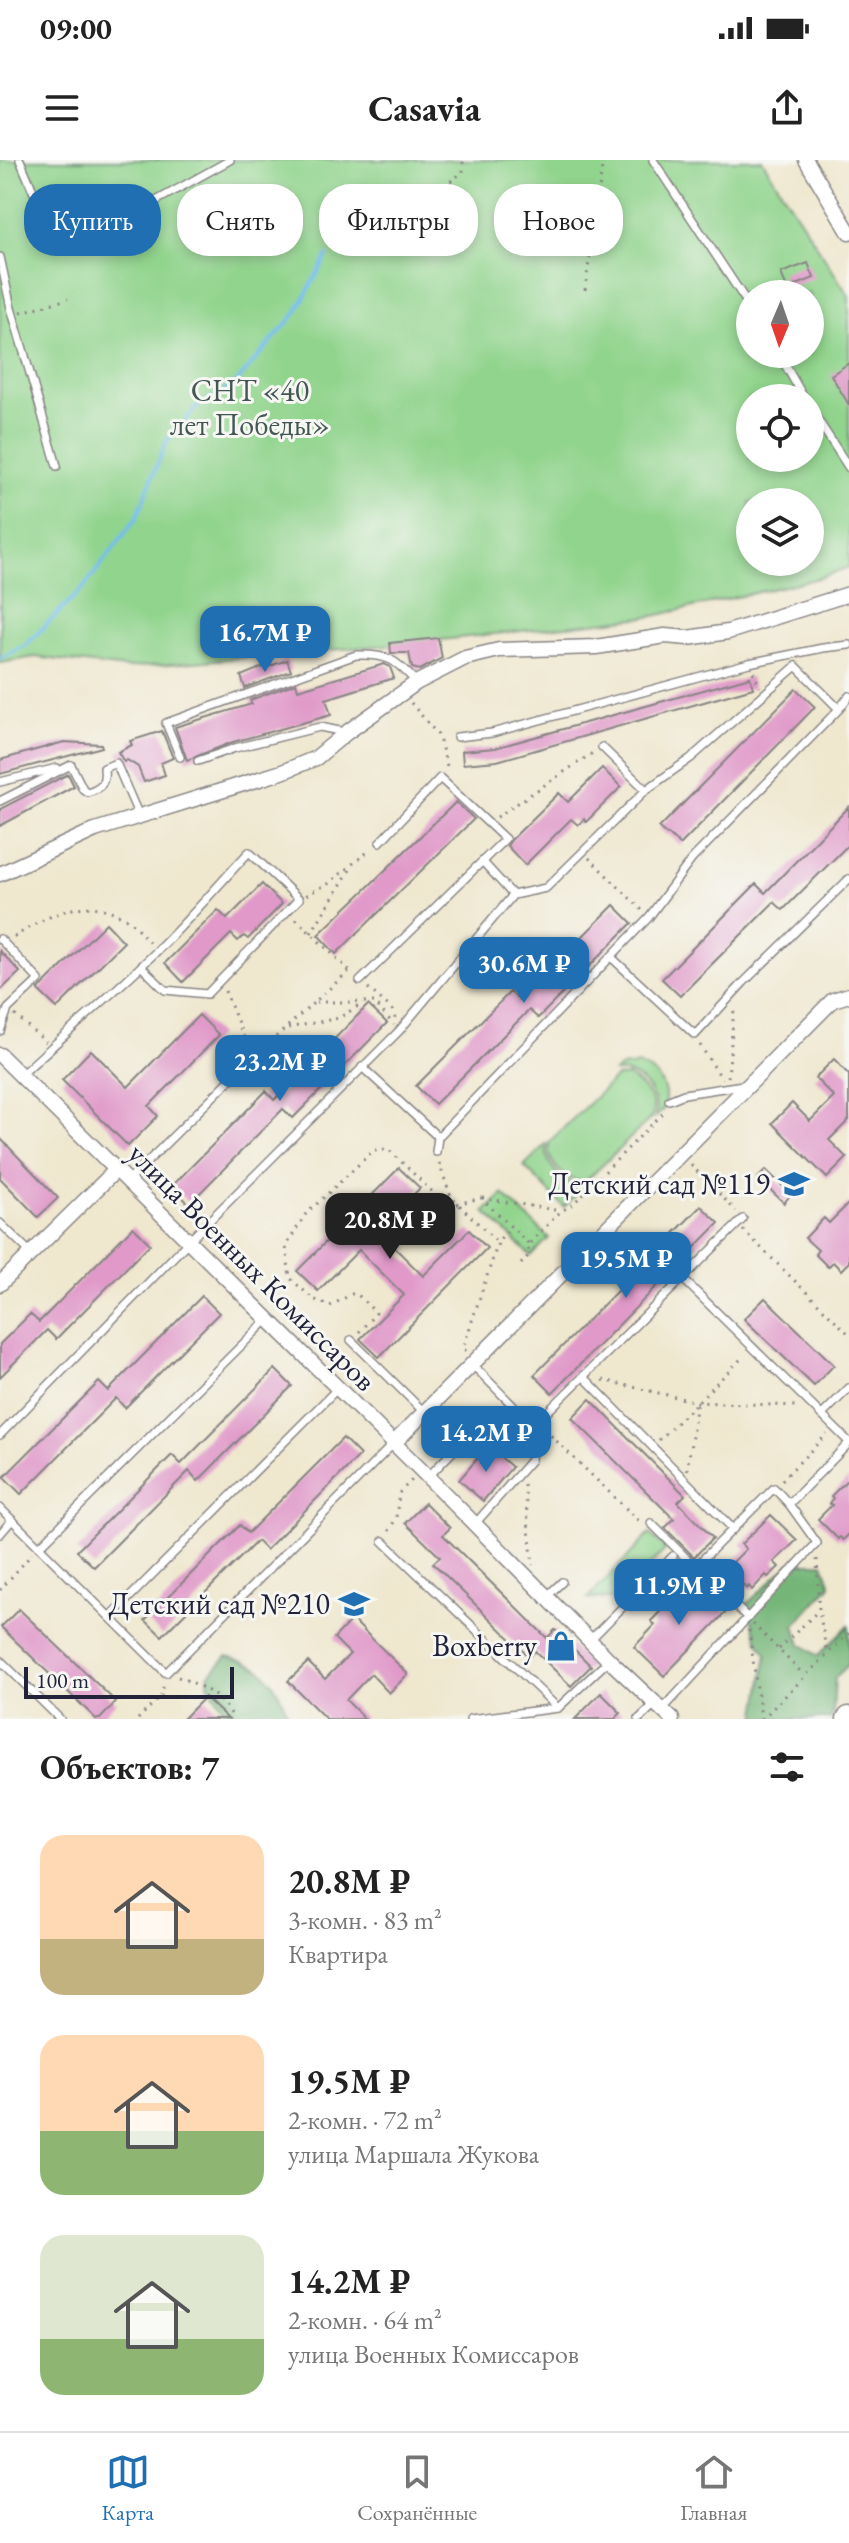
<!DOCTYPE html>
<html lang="ru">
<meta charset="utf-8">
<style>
body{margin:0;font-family:"EB Garamond",serif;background:#f2f2f2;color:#222;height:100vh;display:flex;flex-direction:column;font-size:30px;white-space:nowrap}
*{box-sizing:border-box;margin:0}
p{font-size:26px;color:#767676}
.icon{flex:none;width:44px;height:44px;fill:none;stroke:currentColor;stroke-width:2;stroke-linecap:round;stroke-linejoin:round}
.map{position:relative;height:1559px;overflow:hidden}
.sheet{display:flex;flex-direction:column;background:#fff;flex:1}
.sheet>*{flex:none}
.top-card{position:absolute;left:24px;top:24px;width:802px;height:72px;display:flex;gap:16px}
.needle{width:52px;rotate:182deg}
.fabs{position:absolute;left:736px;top:120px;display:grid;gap:16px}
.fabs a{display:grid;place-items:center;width:88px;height:88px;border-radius:50%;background:#fff;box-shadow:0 4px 12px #0003;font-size:40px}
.scale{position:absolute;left:24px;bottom:20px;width:210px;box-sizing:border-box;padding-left:8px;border:4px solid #22223b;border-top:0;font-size:22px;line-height:28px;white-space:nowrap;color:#22223b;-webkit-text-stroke:6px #f6f6f2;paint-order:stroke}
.price{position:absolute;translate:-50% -68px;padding:0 18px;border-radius:16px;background:#1f6fb2;color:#fff;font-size:26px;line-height:52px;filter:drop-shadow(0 2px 4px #0008)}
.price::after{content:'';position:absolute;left:50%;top:48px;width:24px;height:18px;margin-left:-12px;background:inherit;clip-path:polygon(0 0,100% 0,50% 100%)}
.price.active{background:#222;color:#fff}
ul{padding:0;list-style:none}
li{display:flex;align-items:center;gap:24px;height:200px;padding:0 40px}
li span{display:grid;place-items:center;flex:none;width:224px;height:160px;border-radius:24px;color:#555}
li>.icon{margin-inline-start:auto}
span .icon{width:96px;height:96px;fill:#fffc;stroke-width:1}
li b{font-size:34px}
h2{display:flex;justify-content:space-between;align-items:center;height:96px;padding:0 40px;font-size:34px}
.pill{padding:0 28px;border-radius:32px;background:#fff;box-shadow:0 4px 12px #0003;font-size:28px;line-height:72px}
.pill.active{background:#1f6fb2;color:#fff}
.status{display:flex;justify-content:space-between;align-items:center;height:56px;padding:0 40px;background:#fff;direction:ltr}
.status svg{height:22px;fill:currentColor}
header{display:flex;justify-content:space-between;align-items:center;height:104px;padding:0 40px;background:#fff;font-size:36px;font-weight:700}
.dock{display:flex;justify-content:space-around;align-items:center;height:112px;border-top:2px solid #e0e0e0;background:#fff;font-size:22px;color:#767676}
.dock a{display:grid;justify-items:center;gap:4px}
.dock .active{color:#1f6fb2}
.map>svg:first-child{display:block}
.green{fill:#91d48d;stroke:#5a7b64;stroke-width:2;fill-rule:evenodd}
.forest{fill:#74b678;stroke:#4b6c5a;stroke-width:2}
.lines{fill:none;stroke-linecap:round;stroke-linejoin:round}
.stream{stroke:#75bded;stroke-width:4}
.building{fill:#e099c9}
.lane-casing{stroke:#888484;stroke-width:10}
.street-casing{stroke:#888484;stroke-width:17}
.primary-casing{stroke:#888484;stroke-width:25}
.path{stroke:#888484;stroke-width:3;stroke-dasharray:2 6;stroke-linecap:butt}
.lane{stroke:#fff;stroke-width:7}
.street{stroke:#fff;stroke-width:14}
.primary{stroke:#fff;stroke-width:22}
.labels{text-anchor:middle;stroke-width:6;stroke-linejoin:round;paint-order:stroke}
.park-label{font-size:30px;fill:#435754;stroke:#f6f6f2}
.poi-label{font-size:30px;fill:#22223b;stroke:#f6f6f2;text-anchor:end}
.street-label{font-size:30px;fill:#22223b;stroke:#f6f6f2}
</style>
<div class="status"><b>09:00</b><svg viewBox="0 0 49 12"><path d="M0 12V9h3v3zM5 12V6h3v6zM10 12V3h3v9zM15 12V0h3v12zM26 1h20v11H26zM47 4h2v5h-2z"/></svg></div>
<header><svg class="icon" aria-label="menu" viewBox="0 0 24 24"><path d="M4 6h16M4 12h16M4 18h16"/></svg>Casavia<svg class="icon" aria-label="share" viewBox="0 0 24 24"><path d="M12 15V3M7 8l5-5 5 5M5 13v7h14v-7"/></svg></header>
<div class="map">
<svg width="849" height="1559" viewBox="0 0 849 1559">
<rect width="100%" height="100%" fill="#f6f6f2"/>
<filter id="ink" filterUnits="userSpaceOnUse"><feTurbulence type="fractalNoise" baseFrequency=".0125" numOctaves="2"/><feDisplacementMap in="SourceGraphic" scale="16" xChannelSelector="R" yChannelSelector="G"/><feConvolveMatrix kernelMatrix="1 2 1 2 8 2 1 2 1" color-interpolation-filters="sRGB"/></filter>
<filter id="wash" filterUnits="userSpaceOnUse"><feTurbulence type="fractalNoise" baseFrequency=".006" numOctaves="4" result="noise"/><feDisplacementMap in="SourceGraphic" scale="32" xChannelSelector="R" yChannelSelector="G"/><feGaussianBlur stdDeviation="1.8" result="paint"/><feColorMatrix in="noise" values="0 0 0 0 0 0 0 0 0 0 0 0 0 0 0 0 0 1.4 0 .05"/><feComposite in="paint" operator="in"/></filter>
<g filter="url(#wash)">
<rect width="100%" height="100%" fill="#efe7ce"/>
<g class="green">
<path d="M0,0H762L849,136V407L819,418L654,456L432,481L126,508L35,497L0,503ZM750,134H810V194H750ZM750,238H810V298H750ZM750,342H810V402H750Z"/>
<path d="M636,905C657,909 669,926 664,948L655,958C660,942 647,922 632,915C626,912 618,913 614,912L622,907Z"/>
<path d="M628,916C642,925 658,940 652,957L587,1020C569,1026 540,999 551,980L616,917Z"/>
<path d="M547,983C540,1002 566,1028 586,1025L564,1047L524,1006Z"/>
<path d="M503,1034L549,1078L531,1096L485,1052Z"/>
<path d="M650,1374L666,1389L617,1439L588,1438Z"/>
</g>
<g class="forest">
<path d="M790,1403H823L831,1425L795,1465L801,1484L818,1496L849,1465V1504L835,1518L833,1554L829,1559H756L767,1494L758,1481L747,1444Z"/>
<path d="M227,1496C267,1504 276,1524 290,1559H230L208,1524V1516Z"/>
</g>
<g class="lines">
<path class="stream" d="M0,498L25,486L85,426L137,357L166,282L198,246L233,226L296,153L327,96"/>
</g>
<g id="blocks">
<g class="building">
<path d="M808,103L814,118L787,129L781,113Z"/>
<path d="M849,203V245L831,215Z"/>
<path d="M315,474L316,490L288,492L287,477Z"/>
<path d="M438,478L442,498L420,510L412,508L409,493H391L390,483Z"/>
<path d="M287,500L291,511L245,528L241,516L270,504V506Z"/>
<path d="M384,504L390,507L394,518L326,539L331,555L233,582L187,600L175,567L252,544L250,540L296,523L298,530Z"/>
<path d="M750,517L753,528L497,601L463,604L462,591L495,588Z"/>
<path d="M796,529L815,547L680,685L668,674L667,675L659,668Z"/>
<path d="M162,571L173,598L161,603L165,615L144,622L138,607L127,600L124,602L118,592L132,585L130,581Z"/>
<path d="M64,582L101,584L102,587L0,614V600Z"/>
<path d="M602,608L621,627L586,662L584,659L578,665L571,659L525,705L507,686L511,680L559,633L568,642Z"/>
<path d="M68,614L74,626L0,666V649Z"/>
<path d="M456,642L474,659L336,794L318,775Z"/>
<path d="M849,647V684L783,750L774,742L680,836L662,819L756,724L765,733Z"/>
<path d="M262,724L282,744L248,779L244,776L238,781L231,774L183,822L165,803L218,750L227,759Z"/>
<path d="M614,745L632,763L538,858L529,850L435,944L416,926L510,832L519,840Z"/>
<path d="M106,763L124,782L57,848L38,830Z"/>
<path d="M0,791L20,812L0,831Z"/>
<path d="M368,845L387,863L293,958L283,949L189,1044L172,1026L266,931L274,940Z"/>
<path d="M199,855L219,875L149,946L158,956L128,986L62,920L91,890L128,927Z"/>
<path d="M834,899L849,915V960L829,980L847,998L827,1018L772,963L792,943L810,961L834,937L815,918Z"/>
<path d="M0,978L58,1038L38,1057L0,1018Z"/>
<path d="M399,1008L420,1028L378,1071L423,1116L469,1070L487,1088L379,1197L360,1179L404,1135L359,1090L318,1131L297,1111Z"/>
<path d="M766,1010L791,1034L784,1043L758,1018Z"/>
<path d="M849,1043V1102L841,1110L833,1102L828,1107L815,1094L818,1090L805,1078L824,1058L829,1063Z"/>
<path d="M701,1046L719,1063L552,1233L534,1215Z"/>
<path d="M133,1067L150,1084L56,1179L47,1170L0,1217V1184L30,1154L39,1162Z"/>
<path d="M202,1136L219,1153L125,1248L116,1238L21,1334L4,1317L99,1222L108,1231Z"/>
<path d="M765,1138L834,1205L814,1226L744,1159Z"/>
<path d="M275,1209L292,1226L198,1321L189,1311L94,1407L77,1391L172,1295L181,1304Z"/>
<path d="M590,1239L685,1335L678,1342L713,1378L694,1397L665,1368L674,1359L572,1258Z"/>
<path d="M343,1278L360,1295L266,1390L257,1381L162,1476L145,1460L240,1365L248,1373Z"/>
<path d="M488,1286L512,1307L483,1341L459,1320Z"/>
<path d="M849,1318V1374L843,1380L840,1377L838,1379L818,1359L832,1345L829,1343L833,1338L831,1336Z"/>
<path d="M425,1343L450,1368L443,1375L547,1478L555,1470L591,1506L571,1526L535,1491L529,1497L433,1403L440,1397L405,1363Z"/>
<path d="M771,1355L797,1380L774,1402L779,1407L768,1417L766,1415L752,1430L749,1426L747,1429L726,1409L746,1389L741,1384Z"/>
<path d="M692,1419L726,1452L664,1516L634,1487L655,1465L651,1461Z"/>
<path d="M19,1449L116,1542L100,1559H96L1,1467Z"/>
<path d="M352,1459L408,1514L389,1533L371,1514L346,1540L365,1559H326L288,1521L308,1502L325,1519L350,1494L334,1478Z"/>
<path d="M601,1533L621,1553L615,1559H575Z"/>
<path d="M205,1537L228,1559H183Z"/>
</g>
</g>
</g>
<g filter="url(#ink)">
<use href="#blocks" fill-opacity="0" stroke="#888484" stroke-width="2"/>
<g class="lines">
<g class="lane-casing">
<g id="lane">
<path d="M20,0L53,78L59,84L68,86L109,67L230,0"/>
<path d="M653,0L750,147"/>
<path d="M0,97L11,148L57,306"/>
<path d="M779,194L804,238"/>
<path d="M810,248L849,308"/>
<path d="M457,577L492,573L749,503L823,488L849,485"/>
<path d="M602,587L646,630"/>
<path d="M180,597L166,563L356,495C388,494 395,499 416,522"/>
<path d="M198,601L235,588L320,567L344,572"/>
<path d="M71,605L83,629L87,632C101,628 106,623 104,608L116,603L139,656"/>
<path d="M0,622L57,608"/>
<path d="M0,641L71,605"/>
<path d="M483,702L513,735"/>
<path d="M0,779L39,820L8,849L0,871"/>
<path d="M611,797L695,875L743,823L849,719"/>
<path d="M360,821L505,679L440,618L380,682"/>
<path d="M362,907L438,977L649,757L692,699L839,549L849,536"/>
<path d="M21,915C66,873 113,834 157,791C189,760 218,725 249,692L299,739L207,834L165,830L141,806"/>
<path d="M669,940L684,934L743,925"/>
<path d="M436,992L438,977"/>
<path d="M128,1021L252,898"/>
<path d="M0,1063L32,1094"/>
<path d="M682,1118L849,1282"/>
<path d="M351,1180L424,1252"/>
<path d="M472,1204L533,1266"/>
<path d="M583,1216L733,1369"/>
<path d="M822,1255L849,1228"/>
<path d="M0,1275L188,1082L399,871L513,735L546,728L646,630L691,598L796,506L839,549"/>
<path d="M428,1317L481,1262C502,1259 510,1280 532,1280"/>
<path d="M0,1348L166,1513L394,1283"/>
<path d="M651,1363L695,1407"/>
<path d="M474,1365L531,1300L533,1266L743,1059"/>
<path d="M0,1374L12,1360"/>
<path d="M383,1381L558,1548"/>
<path d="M39,1387L267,1160"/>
<path d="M546,1437L562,1422"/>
<path d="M110,1457L337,1229"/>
<path d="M748,1458L695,1407L774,1328L789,1344L849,1283"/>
<path d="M590,1480L673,1396"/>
<path d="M0,1500L60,1559"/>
<path d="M662,1550L817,1383L789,1344"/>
<path d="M470,1559L558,1548L609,1500"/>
<path d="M639,1559L656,1543"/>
</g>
</g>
<g class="street-casing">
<g id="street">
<path d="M806,0L849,72"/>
<path d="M0,714L95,670L282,612L316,598L346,573L416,523L465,498L499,490L596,487L665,476L688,478L728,472L849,434"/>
<path d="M0,895L421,1310L609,1500L672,1559"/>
<path d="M0,1124L116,1010"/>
<path d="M394,1283L833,840L849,835"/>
</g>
</g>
<g class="primary-casing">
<path id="primary" d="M848,1559L849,1558"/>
</g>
<g class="path">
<path d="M404,60L419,48L426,31L447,24L463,12V0"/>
<path d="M585,130L603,0"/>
<path d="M21,152L68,139"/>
<path d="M753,512L760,527"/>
<path d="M411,543L438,575L447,606L444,611"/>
<path d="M497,657L594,592"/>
<path d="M589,698L643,751"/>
<path d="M306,735L328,724L371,689"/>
<path d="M296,759L351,812"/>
<path d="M311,773L353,705"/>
<path d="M14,777C48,756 84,734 123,757C133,762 142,774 150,783"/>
<path d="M368,828L392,849L396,861"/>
<path d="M225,831L249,890"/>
<path d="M316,842H374L394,865"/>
<path d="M15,855L46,882"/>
<path d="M288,868L339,858L363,843"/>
<path d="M700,885L722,919"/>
<path d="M258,893L349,811"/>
<path d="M728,917L734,849"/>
<path d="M439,1003L451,1037L497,1082"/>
<path d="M691,1005L736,1051"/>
<path d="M482,1038L561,1051"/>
<path d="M457,1044L481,1038L529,1084"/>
<path d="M743,1070L849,1174"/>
<path d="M521,1104L528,1096L529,1084L561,1051L571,1046L666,950"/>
<path d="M359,1172L376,1153L358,1135L352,1134L330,1146L313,1139L290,1118L286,1086L305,1055L374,990L388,989L443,1042L454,1040"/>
<path d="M466,1191L463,1188L499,1080L511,1067"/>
<path d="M603,1220L697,1242L797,1246"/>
<path d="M545,1270L640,1362"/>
<path d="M659,1280L744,1196"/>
<path d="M687,1310L697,1242"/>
<path d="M782,1320L827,1274"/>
<path d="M524,1325L533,1405"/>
<path d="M389,1371L396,1358L399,1333L413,1319"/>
<path d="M817,1399L819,1450L827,1494"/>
<path d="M0,1430L32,1394"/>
<path d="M753,1464L804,1515"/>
<path d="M749,1470L761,1558"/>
<path d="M779,1489L819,1450"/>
<path d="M178,1517C201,1525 222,1536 234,1559"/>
<path d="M138,1559L161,1536L164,1523"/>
<path d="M762,1559L849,1473"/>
</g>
<use href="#lane" class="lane"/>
<use href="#street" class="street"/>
<use href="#primary" class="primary"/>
</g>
</g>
<defs>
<g id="school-bare" transform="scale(2.4)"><path d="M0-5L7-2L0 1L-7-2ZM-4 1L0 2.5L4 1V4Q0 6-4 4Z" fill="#1f6fb2" stroke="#f6f6f2" stroke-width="2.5" paint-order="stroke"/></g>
<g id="shop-bare" transform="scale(2.4)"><path d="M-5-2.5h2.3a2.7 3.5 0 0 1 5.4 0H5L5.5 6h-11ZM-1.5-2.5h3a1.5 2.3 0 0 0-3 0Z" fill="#1f6fb2" stroke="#f6f6f2" stroke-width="2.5" paint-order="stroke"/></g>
</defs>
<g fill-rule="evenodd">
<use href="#school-bare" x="794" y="1024"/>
<use href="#school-bare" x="354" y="1444"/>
<use href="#shop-bare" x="561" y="1486"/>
</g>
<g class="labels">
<g class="park-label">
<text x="250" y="241">СНТ «40<tspan x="250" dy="34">лет Победы»</tspan></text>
</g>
<g class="poi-label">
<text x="770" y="1034">Детский сад №119</text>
<text x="330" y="1454">Детский сад №210</text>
<text x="537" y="1496">Boxberry</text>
</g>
<g class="street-label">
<text transform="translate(252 1107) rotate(45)" y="10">улица Военных Комиссаров</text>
</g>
</g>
</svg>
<div class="fabs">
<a><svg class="needle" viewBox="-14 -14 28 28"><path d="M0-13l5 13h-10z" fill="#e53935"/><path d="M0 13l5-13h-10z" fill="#767676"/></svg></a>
<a><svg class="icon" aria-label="locate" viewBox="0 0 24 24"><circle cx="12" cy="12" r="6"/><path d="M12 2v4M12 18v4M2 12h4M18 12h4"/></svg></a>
<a><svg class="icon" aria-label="layers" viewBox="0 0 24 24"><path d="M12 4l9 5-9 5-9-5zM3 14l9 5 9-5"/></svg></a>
</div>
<div class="scale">100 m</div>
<b class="price" style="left:265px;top:514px">16.7M ₽</b>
<b class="price" style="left:524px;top:845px">30.6M ₽</b>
<b class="price" style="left:280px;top:943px">23.2M ₽</b>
<b class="price active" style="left:390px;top:1101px">20.8M ₽</b>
<b class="price" style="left:626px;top:1140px">19.5M ₽</b>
<b class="price" style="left:486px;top:1314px">14.2M ₽</b>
<b class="price" style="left:679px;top:1467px">11.9M ₽</b>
<div class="top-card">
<a class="pill active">Купить</a>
<a class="pill">Снять</a>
<a class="pill">Фильтры</a>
<a class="pill">Новое</a>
</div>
</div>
<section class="sheet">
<h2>Объектов: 7<svg class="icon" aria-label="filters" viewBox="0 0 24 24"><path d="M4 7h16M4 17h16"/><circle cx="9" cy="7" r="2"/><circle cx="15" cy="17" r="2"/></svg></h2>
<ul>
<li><span style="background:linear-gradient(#ffd9b3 65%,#c2b280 0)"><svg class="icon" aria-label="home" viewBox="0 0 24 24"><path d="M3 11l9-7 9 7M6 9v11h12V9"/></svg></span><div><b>20.8M ₽</b><p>3-комн. · 83 m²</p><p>Квартира</p></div></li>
<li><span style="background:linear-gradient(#ffd9b3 60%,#8fb573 0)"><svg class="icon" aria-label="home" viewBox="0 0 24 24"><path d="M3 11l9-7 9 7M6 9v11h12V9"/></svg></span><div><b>19.5M ₽</b><p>2-комн. · 72 m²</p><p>улица Маршала Жукова</p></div></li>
<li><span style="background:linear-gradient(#dfe7d0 65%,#8fb573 0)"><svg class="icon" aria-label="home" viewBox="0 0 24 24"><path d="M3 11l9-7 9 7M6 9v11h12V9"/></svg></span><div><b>14.2M ₽</b><p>2-комн. · 64 m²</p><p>улица Военных Комиссаров</p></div></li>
</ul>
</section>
<nav class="dock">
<a class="active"><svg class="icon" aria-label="map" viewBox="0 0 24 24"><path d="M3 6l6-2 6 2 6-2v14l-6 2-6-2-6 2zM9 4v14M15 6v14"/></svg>Карта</a>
<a><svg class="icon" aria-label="saved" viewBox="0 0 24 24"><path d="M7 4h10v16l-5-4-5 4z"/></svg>Сохранённые</a>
<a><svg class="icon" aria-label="home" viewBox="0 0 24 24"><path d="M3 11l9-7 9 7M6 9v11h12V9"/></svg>Главная</a>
</nav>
